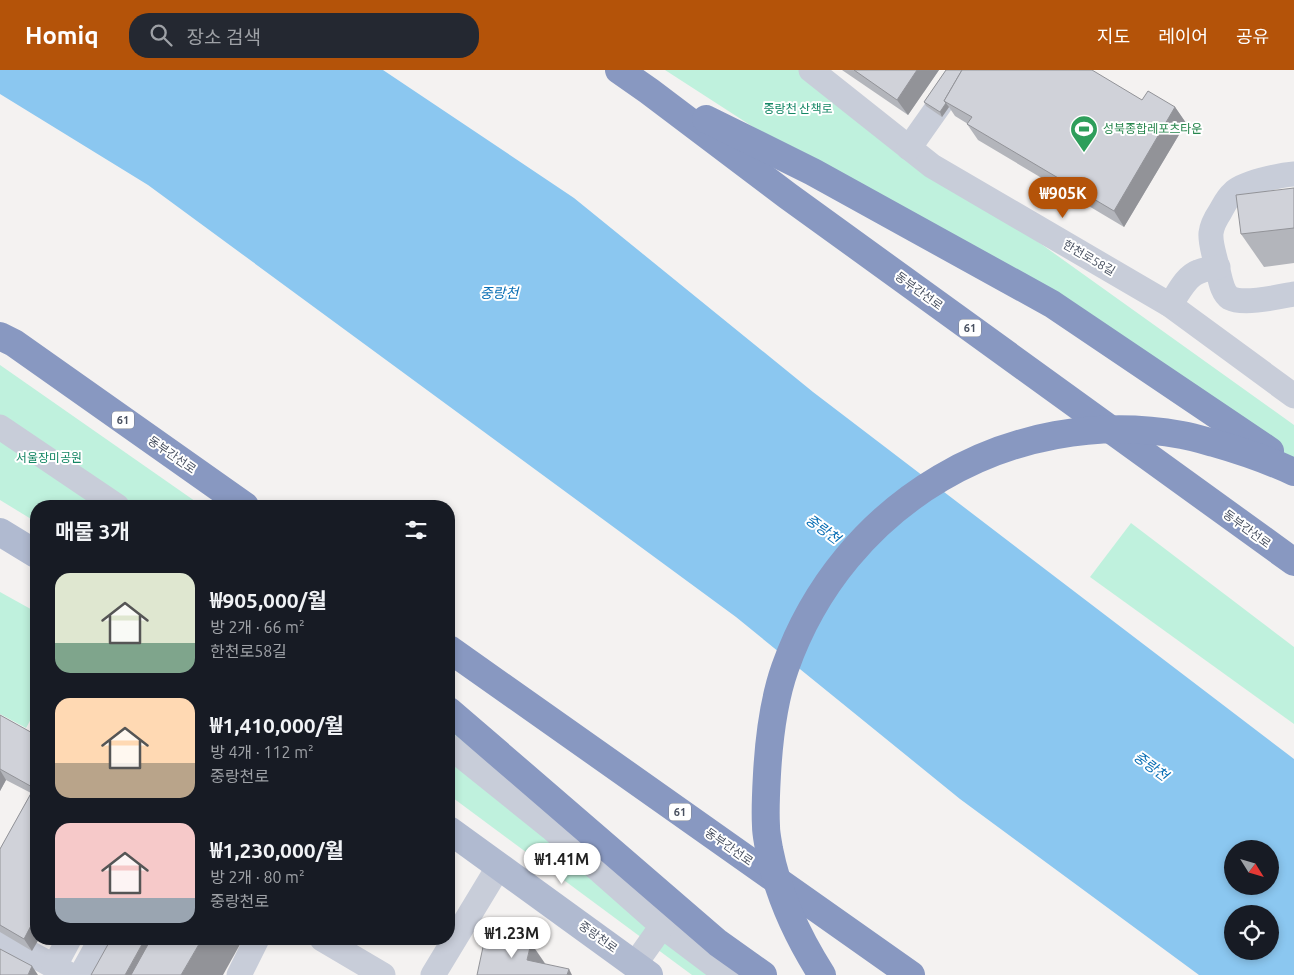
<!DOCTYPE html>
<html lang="ko">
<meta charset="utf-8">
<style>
body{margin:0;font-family:Ubuntu,"Noto Sans KR",sans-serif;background:#242831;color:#f1f3f6;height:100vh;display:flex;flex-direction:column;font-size:19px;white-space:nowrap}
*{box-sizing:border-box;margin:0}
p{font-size:16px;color:#9ea1a6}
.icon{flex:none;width:28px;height:28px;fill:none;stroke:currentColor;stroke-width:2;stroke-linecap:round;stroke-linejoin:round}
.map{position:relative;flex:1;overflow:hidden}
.side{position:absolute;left:30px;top:430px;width:425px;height:445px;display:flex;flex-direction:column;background:#171b24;border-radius:20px;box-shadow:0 2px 8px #0003}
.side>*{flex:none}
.needle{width:32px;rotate:127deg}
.fabs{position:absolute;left:1224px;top:770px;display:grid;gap:10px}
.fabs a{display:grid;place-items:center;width:55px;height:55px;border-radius:50%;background:#171b24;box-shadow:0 2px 8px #0003;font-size:25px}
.price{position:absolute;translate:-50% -42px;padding:0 11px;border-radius:18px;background:#fff;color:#222;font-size:16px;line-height:32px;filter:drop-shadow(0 1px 2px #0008)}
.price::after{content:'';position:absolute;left:50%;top:30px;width:15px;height:11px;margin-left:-8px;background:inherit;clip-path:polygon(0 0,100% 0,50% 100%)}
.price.on{background:#b45309;color:#fff}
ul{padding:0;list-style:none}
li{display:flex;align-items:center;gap:15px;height:125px;padding:0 25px}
li span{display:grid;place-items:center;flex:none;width:140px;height:100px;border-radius:15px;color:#555}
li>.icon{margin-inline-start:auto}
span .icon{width:60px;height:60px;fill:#fffc;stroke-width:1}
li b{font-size:21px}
h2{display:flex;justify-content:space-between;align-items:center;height:60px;padding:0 25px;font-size:21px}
header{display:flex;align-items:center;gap:30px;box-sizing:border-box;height:70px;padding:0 25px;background:#b45309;color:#fff}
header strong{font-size:24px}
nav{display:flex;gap:28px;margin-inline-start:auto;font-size:18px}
.search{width:350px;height:45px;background:#242831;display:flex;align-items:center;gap:12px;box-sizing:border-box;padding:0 18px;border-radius:20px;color:#9ea1a6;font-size:19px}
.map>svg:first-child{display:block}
.green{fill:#bff1dd}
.water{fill:#8bc7f0;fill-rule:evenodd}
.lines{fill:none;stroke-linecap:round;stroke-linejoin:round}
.minor{stroke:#c8cdd9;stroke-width:25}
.major{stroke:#b0bad0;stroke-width:28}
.highway{stroke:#8898c1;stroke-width:28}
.wall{fill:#b3b5bb}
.shaded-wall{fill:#929398}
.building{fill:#d0d2d9;stroke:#929398}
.labels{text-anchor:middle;stroke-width:4;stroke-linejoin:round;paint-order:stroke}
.shield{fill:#fff;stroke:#7f8490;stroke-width:1}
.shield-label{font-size:11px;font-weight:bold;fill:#485060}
.park-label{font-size:12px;fill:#148664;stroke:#fff}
.leisure-label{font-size:12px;fill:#27864d;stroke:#fff;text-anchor:start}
.street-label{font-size:12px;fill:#485060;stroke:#fff}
.water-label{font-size:14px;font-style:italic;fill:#076db4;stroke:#fff}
</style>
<header>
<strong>Homiq</strong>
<div class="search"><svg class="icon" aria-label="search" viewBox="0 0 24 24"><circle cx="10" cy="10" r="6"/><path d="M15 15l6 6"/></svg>장소 검색</div>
<nav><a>지도</a><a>레이어</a><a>공유</a></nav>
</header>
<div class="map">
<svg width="1294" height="905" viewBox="0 0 1294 905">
<rect width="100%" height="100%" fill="#f4f2f1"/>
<g class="green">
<path d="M665,0H813L932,96L1294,355V397L843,115Z"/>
<path d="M0,295L202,436H36V452L0,430Z"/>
<path d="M1131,453L1294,577V654L1090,507Z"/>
<path d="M0,522L36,542V640L26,658L0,644Z"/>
<path d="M449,652L742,905H692L449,725Z"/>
</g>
<path class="water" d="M0,0H383L574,128L813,322L1294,689V905H1199L960,729L736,547L148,115L0,24ZM1232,779H1270V816H1232ZM1232,844H1270V881H1232Z"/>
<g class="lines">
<g class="minor">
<path d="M811,0L932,96L1170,235L1294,326"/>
<path d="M909,78L964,0"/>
<path d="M1294,104C1280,105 1242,113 1233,123C1227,128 1224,135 1220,142C1216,148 1212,155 1211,163C1210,174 1215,186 1217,197C1220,206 1221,222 1230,228C1243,235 1278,227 1294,224"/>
<path d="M1170,235C1178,224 1185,207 1198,202C1204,199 1211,199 1218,197"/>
<path d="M0,357L117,436"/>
<path d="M449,676L551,758L662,856L727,905"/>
<path d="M0,867L70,905"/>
<path d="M322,869L383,905"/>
<path d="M635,894L662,856"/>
<path d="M54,897L69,869"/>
<path d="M81,905L101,869"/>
<path d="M239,905L257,869"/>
<path d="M433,905L499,796"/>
</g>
<g class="major">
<path d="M0,462L36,484"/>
<path d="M449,760L649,905"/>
</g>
<g class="highway">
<path d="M619,0L649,21L788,126L1294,492"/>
<path d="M706,49L813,102L1052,234L1270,381"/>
<path d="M0,266L14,273L245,436"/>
<path d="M449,579L911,905"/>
<path d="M449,641L718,873L763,905"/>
<path d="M822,905C797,866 778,825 769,779C768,772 766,764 766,756C765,739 766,722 767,704C769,668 773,632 785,598C843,433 1010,334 1182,365C1193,367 1203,370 1214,373C1242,381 1268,390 1294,402"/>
</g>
</g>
<g class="wall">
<path d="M842,0H939L908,45Z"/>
<path d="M946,0L1142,30L1175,37L1186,53L1124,157L978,70L967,54H968L955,46L949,37L942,47L926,36L924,32Z"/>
<path d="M1294,118V193L1264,197L1241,164Z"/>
<path d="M0,645L36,665L32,881L0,862V779L31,723L6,710L0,721Z"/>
</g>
<g class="shaded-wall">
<path d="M917,0H939L908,45L897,30Z"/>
<path d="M946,33L949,37L942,47L940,42Z"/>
<path d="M1175,37L1186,53L1124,157L1114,141Z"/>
<path d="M0,700L6,710L0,721Z"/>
<path d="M36,846V869H39L32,881L24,869Z"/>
<path d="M145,869H160L140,905H125Z"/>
<path d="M202,869H243L223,905H181Z"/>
<path d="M531,873L553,905L527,890Z"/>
<path d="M32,896L38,905H28Z"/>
<path d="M569,899L572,905H567Z"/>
</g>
<g class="building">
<path d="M854,0H917L897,30Z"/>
<path d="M946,0H962L944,31L946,33L940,42L924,32Z"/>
<path d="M962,0H1092L1142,30L1148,21L1175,37L1114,141L967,54L972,47L944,31Z"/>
<path d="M1294,118V158L1241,164L1236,125Z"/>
<path d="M0,645L36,665V846L24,869L0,855V779L34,718L0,699Z"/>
<path d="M486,863L531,873L527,890L569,899L567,905H477Z"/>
<path d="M111,869H145L125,905H91Z"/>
<path d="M151,869H202L181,905H131Z"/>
<path d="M0,879L32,896L28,905H0Z"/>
</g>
<defs>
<g id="stadium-pin" transform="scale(1.4375)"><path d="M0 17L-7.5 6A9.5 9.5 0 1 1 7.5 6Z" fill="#2e9e5b" stroke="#fff"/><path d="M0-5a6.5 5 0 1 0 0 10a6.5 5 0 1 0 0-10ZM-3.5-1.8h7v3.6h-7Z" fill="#fff"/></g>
</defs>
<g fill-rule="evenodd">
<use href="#stadium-pin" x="1084" y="59"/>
</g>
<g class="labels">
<g class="shield">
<rect x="959" y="249.5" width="22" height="17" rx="4"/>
<rect x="112" y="341.5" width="22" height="17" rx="4"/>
<rect x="669" y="733.5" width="22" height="17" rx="4"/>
</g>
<g class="shield-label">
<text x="970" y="262">61</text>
<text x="123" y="354">61</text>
<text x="680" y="746">61</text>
</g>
<g class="park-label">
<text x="798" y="43">중랑천 산책로</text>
<text x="49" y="392">서울장미공원</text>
</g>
<g class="leisure-label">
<text x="1103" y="63">성북종합레포츠타운</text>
</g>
<g class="street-label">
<text transform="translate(1089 188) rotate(30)" y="4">한천로58길</text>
<text transform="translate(919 221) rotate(36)" y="4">동부간선로</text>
<text transform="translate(172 385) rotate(35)" y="4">동부간선로</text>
<text transform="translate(1247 459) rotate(36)" y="4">동부간선로</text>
<text transform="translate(729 777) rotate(35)" y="4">동부간선로</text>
<text transform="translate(598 867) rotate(36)" y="4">중랑천로</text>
</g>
<g class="water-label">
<text x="499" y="228">중랑천</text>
<text transform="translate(823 459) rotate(36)" y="5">중랑천</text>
<text transform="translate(1151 696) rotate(36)" y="5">중랑천</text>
</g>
</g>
</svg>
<div class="fabs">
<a><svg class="needle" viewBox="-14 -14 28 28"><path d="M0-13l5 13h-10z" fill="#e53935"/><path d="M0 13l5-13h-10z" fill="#9ea1a6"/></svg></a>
<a><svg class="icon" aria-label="locate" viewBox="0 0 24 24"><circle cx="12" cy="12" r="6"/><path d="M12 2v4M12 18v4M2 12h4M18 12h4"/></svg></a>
</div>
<b class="price on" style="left:1063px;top:149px">₩905K</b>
<b class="price" style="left:562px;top:815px">₩1.41M</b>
<b class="price" style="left:512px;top:889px">₩1.23M</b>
<section class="side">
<h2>매물 3개<svg class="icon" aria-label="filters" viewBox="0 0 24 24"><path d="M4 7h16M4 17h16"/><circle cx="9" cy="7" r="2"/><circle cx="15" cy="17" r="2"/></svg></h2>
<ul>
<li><span style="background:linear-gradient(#dfe7d0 70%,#7fa58c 0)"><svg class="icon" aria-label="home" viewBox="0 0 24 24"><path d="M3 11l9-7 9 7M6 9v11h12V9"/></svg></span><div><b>₩905,000/월</b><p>방 2개 · 66 m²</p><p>한천로58길</p></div></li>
<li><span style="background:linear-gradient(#ffd9b3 65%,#b9a48a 0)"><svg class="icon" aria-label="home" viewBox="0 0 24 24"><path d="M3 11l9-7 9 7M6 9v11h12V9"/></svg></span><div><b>₩1,410,000/월</b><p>방 4개 · 112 m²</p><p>중랑천로</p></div></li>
<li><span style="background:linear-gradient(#f6c9c9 75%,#9aa5b1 0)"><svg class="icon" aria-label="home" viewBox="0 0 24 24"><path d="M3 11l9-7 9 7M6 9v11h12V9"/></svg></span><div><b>₩1,230,000/월</b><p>방 2개 · 80 m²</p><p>중랑천로</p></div></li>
</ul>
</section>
</div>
